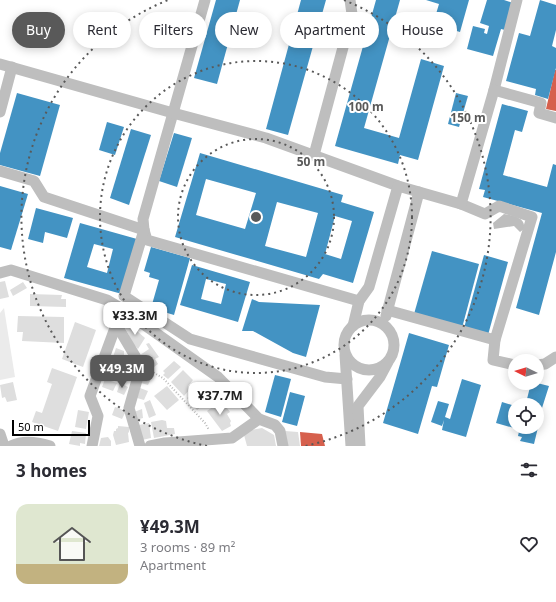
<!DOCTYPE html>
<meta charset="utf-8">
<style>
body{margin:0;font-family:"Noto Sans",sans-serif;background:#f7f7f7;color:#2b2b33;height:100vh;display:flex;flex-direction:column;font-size:15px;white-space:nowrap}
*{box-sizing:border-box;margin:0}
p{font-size:13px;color:#7c7c81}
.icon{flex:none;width:22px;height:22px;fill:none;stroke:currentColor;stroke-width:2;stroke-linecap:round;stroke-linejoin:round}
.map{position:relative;height:446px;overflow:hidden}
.side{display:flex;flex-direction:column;background:#fff;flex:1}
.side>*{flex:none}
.banner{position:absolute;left:12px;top:12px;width:532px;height:36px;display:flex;gap:8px}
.needle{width:26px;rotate:275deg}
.tools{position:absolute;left:508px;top:354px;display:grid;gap:8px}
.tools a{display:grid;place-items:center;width:36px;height:36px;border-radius:50%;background:#fff;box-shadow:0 2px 10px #0003;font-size:20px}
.scale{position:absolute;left:12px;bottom:10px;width:78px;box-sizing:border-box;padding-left:4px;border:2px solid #000;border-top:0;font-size:11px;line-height:14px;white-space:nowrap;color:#000;-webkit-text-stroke:3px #fff;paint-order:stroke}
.price{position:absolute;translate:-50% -34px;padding:0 9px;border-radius:8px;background:#fff;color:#222;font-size:13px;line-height:26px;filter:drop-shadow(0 1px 2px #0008)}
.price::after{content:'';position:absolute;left:50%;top:24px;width:12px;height:9px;margin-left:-6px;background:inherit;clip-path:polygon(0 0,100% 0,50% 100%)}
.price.selected{background:#595959;color:#fff}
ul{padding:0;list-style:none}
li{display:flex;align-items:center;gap:12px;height:100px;padding:0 16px}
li+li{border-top:1px solid #e1e1e2}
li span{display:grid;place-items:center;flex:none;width:112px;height:80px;border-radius:12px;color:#555}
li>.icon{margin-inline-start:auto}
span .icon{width:48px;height:48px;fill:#fffc;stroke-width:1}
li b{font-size:17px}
h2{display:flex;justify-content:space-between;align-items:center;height:48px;padding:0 16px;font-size:17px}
.chip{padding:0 14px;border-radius:18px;background:#fff;box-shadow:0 2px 10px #0003;font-size:14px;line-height:36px}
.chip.selected{background:#595959;color:#fff}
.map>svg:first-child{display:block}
.green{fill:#ebebeb}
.water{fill:#bdbdbd}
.shops{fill:#d6604d}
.schools{fill:#4393c3;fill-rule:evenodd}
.building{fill:#dedede}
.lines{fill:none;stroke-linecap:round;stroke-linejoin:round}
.path{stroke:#b9b9b9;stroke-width:2;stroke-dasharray:1 2;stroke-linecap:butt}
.minor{stroke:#bebebe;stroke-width:11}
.ring{fill:none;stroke:#595959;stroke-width:2;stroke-dasharray:2 4}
.centre{fill:#595959;stroke:#fff;stroke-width:2}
.ring-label{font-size:12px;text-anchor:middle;font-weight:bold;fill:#595959;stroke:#fff;stroke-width:4;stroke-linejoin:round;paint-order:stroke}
</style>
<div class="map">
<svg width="556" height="446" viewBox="0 0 556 446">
<rect width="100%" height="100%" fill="#fff"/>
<path class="green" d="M4,308L15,377L0,380V313Z"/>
<path class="water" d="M504,214C513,216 526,217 524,229L520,232L514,226L494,229L493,223Z"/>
<g class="shops">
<path d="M555,70H556V111L546,109Z"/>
<path d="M300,432L322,434L325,446H301Z"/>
</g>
<g class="schools">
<path d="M216,0H240L217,84L194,78Z"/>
<path d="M301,0H326L288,135L266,129Z"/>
<path d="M376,0H400L364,128L399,138L421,59L444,66L418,160L400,155L398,164L335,146Z"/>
<path d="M426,0H469L460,32L433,24L439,4Z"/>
<path d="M487,0H504L513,3L505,30L501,29L493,56L467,49L473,26L485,29L484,33L487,34L489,26L480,23Z"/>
<path d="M540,0L556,5V30L552,46L556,48V68L548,99L535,95L536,89L506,81L519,33L530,36Z"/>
<path d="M17,93L60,105L40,176L0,165V153Z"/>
<path d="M456,93L468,96L459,127L448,124Z"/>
<path d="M502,104L528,111L522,132L515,130L503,175L547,187L553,164L556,165V252L539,315L516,308L542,213L483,197L485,190L479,189Z"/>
<path d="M107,122L124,127L115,155L99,150Z"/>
<path d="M131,129L151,135L129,205L110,198Z"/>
<path d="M174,133L192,138L177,187L159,181Z"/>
<path d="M200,153L343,195L341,202L374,212L353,283L323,274L319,279L175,237ZM206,179L256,193L245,229L196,215ZM277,202L318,213L306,257L265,246ZM335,216L352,221L341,259L325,254Z"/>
<path d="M0,186L28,194L11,250L0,247Z"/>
<path d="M36,208L73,218L67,238L45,232L43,243L28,239Z"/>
<path d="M80,223L137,239L122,294L64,278ZM94,244L113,249L107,273L87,267Z"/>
<path d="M151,247L190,258L174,315L151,308L159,280L149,277L150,273L144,271Z"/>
<path d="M432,251L479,264L462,328L414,314Z"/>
<path d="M484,255L508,262L488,335L464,328Z"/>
<path d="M192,265L250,282L238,322L180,305ZM206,279L226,284L221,304L201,299Z"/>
<path d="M252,299L259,302L320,305L306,357L293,353L253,331H242Z"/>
<path d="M409,333L449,345L437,387L432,386L418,434L383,423Z"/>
<path d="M275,375L291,379L281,417L265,412Z"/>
<path d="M462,379L481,385L466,437L442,430L444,420L442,426L431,422L438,401L449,404L445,417L450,419Z"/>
<path d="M531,383H537L549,386L542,408L537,405L526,403Z"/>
<path d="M290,392L305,396L297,426L282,422Z"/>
<path d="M502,402L515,406V423L514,428L496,423Z"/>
<path d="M537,410L542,411L534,444L520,441L522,437L518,436L520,427H537Z"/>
</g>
<g class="building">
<path d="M5,281L9,297L0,299V282Z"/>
<path d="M23,282L27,288L13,296L10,290Z"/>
<path d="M30,294L62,295L61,299H66V307L30,306Z"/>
<path d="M18,316L64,317V343L22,341L23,332H17Z"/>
<path d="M75,322L96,330L83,367L62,359Z"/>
<path d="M130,325L145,338L138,349L134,345L125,328Z"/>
<path d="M149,343L159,357L155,359L158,364L154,367L147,366L140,355L149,349L146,344Z"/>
<path d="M116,348L124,351V355L129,357L127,365L112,360Z"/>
<path d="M174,361L181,367L168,379L163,375L165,373L163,371Z"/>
<path d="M111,363L121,366L118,376L108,374Z"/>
<path d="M125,366L133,369L129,380L121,377Z"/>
<path d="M52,368L77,377L58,431L32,422L36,411L42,413L52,384L47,382Z"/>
<path d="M183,370L193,380L188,386L190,389L184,396L171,382Z"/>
<path d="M145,374L152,377L148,385L141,383Z"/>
<path d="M105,379L117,383L113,391L102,387Z"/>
<path d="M13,382L17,400L7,402L5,397L2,398L0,385Z"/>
<path d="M209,382L213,388H215L219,393L197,410L187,398Z"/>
<path d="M120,383L128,387L124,395L117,392Z"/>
<path d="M167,386L179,400L167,410L154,396Z"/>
<path d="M140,388L148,391L144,400L137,398Z"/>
<path d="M150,400L156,415L149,418L144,403Z"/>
<path d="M220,402L225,408H227L230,412L227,414L231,421L230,423L231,426L222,431L207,411Z"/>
<path d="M115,407L126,411L122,419L112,415Z"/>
<path d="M142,409L143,418L136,420L134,412Z"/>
<path d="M78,410L89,412L86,429L75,427Z"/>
<path d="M162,420L166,421L167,428H174L175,434L154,438L151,422Z"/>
<path d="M149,423L151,438L142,440L139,425Z"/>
<path d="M118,426L129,427V432L128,433L129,442L116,445L113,435L114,431H116V429L118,428Z"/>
<path d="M262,428L274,435L276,446H247L244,435L251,430Z"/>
<path d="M72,431L86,433L85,444L80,443V446L69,444Z"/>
<path d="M285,431L298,432L300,446H287Z"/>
<path d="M108,437L111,441V446H99L101,438Z"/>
</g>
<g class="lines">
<path class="path" d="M151,371L163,378L205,423L209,430"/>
<g class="minor">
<path d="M205,0L143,219L144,230L147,240L359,301"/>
<path d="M0,64L173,113L266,138L398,186L461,204L485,214L499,206L532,217L495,340L387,310"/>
<path d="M494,90L517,0"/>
<path d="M0,112L12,67"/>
<path d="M314,155L352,14L350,0"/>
<path d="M0,171L34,181L44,197L144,230"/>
<path d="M461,204L494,90L541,103L539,113L556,118"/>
<path d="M144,230L124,296L190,339L325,377L347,379"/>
<path d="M0,273L11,270L107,300L122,309L218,377L259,419L275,425L280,431L283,446"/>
<path d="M386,316L419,192"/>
<circle cx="369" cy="345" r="25"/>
<path d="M116,324L141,366L129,408L140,446"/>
<path d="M353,326L359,301L369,287L398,186"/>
<path d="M495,340L493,360L515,365"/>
<path d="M345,355L351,446"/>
<path d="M537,365L545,364L556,357"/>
<path d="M0,434L4,446"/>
<path d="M11,446C23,440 37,442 50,446"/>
<path d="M92,446L98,416L90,396L122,309"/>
<path d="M150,446L165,443L232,438L259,419"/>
<path d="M360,446L358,406L380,377L388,362"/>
</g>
</g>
<g class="ring">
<circle cx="256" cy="217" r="78"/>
<circle cx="256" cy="217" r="156"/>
<path d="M207 446A234 234 0 0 1 168 0M344 0A234 234 0 0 1 305 446"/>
</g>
<circle cx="256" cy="217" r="6" class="centre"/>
<g class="ring-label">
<text x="366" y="111">100 m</text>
<text x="468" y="122">150 m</text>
<text x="311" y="166">50 m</text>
</g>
</svg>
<div class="tools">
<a><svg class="needle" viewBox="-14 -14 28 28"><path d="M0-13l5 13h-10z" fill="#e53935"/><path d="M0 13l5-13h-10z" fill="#7c7c81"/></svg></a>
<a><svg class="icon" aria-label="locate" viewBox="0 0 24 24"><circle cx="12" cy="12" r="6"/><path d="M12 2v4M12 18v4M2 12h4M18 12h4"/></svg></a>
</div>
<div class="scale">50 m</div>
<b class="price" style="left:135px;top:336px">¥33.3M</b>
<b class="price selected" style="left:122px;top:389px">¥49.3M</b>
<b class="price" style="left:220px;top:416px">¥37.7M</b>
<div class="banner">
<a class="chip selected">Buy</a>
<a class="chip">Rent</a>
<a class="chip">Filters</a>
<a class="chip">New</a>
<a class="chip">Apartment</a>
<a class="chip">House</a>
</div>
</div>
<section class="side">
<h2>3 homes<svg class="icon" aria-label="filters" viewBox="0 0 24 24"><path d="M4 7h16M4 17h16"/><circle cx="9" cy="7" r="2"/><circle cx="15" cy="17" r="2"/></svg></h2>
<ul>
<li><span style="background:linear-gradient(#dfe7d0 75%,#c2b280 0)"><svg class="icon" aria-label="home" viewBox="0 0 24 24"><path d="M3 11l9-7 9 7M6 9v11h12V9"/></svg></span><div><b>¥49.3M</b><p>3 rooms · 89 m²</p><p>Apartment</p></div><svg class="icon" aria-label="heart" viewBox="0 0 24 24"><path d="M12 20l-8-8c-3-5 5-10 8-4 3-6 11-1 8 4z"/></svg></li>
</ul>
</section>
